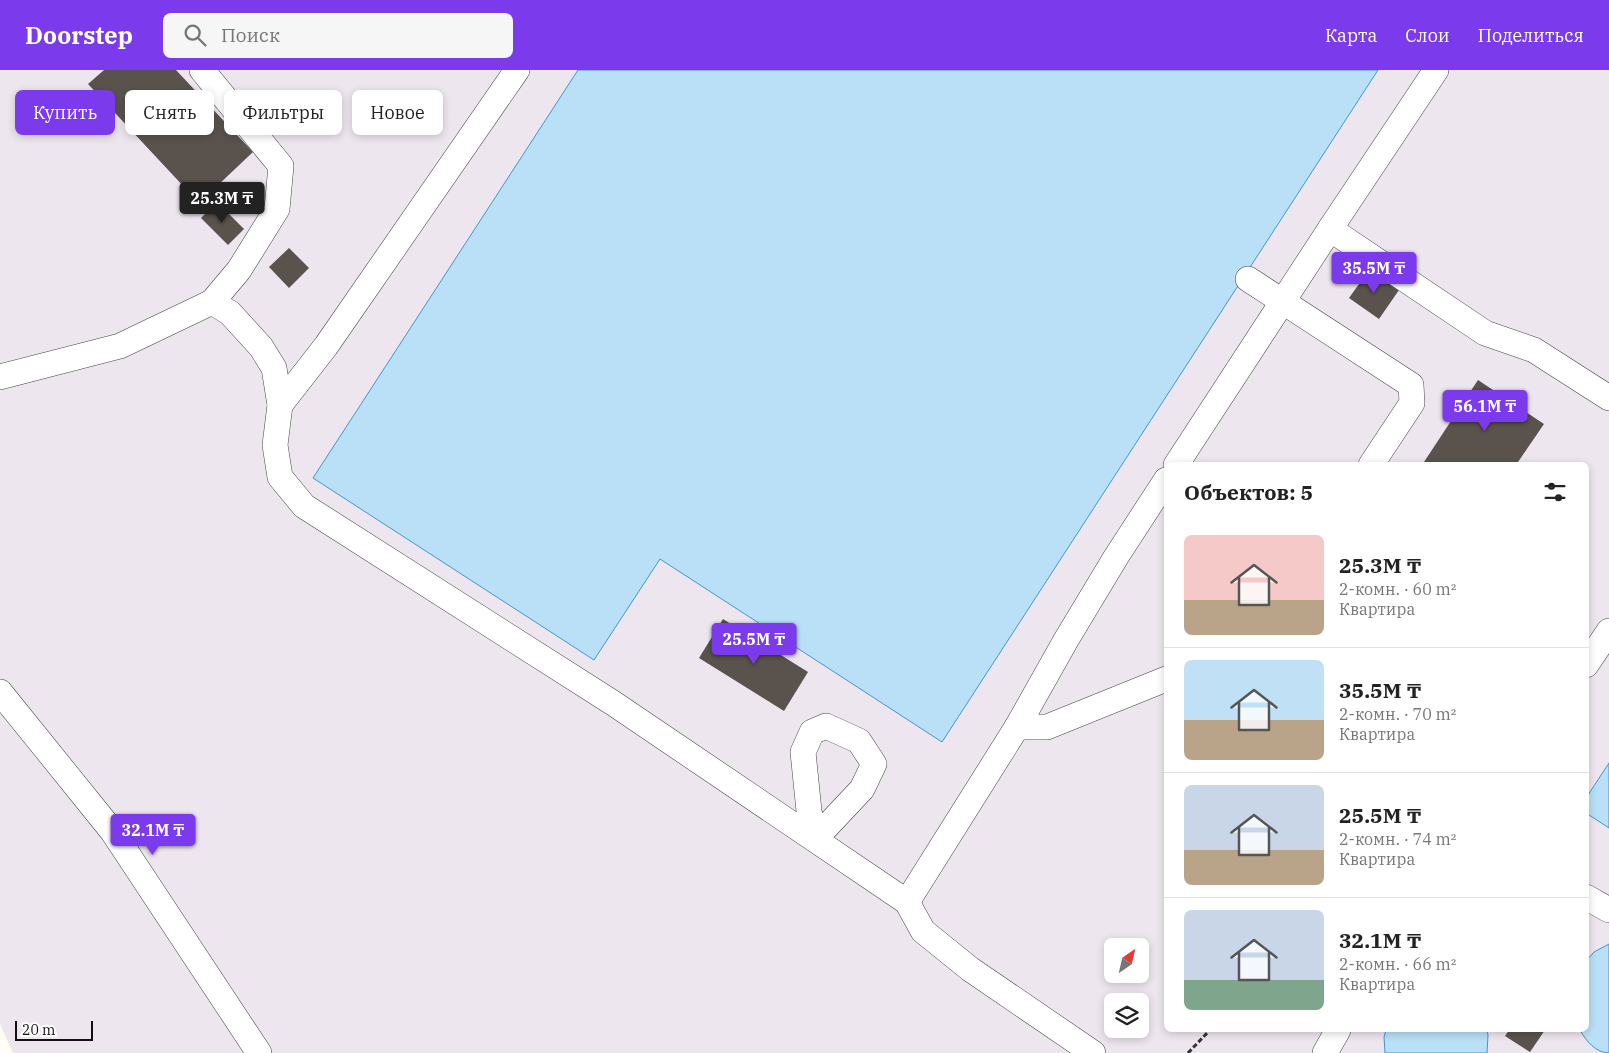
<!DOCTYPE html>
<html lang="ru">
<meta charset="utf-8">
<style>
body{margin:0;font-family:"IBM Plex Serif",serif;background:#f6f6f6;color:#222;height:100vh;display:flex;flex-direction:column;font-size:19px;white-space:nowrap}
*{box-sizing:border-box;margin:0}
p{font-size:16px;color:#767676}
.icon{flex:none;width:28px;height:28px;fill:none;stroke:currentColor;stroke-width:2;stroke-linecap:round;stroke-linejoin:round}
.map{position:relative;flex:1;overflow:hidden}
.details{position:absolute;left:1164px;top:392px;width:425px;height:570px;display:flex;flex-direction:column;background:#fff;border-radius:8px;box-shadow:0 2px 8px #0003}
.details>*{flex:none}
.hud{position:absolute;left:15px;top:20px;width:475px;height:45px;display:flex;gap:10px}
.needle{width:32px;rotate:34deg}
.buttons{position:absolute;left:1104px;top:868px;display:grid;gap:10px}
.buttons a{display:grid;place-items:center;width:45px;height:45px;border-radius:8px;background:#fff;box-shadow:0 2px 8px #0003;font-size:25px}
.scale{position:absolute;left:15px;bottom:12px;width:78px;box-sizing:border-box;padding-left:5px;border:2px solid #111;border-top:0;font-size:14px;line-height:18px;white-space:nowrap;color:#111;-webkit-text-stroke:4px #fff;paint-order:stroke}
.price{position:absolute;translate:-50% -42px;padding:0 11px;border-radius:5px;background:#7c3aed;color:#fff;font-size:16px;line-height:32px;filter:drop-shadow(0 1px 2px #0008)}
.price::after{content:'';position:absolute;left:50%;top:30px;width:15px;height:11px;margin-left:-8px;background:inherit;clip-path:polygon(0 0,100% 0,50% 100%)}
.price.current{background:#222;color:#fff}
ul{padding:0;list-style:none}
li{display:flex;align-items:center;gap:15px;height:125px;padding:0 20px}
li+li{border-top:1px solid #e0e0e0}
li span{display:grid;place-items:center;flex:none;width:140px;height:100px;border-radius:8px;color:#555}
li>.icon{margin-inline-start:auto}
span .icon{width:60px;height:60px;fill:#fffc;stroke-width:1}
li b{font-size:21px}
h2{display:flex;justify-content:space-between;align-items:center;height:60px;padding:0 20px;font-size:21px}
.pill{padding:0 18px;border-radius:8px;background:#fff;box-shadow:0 2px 8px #0003;font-size:18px;line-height:45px}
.pill.current{background:#7c3aed;color:#fff}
header{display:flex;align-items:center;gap:30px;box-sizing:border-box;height:70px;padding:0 25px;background:#7c3aed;color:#fff}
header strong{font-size:24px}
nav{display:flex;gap:28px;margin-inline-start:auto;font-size:18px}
.search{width:350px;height:45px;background:#f6f6f6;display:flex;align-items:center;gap:12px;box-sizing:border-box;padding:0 18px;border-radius:8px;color:#767676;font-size:19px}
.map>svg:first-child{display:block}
.industrial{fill:#eee6ef;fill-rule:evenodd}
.water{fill:#b9e0f7;stroke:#3f96cf}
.building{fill:#5a524d}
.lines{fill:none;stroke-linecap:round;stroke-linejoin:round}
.minor-casing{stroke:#444;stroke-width:26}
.path{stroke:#333;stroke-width:3;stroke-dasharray:5 2.5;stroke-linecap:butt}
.minor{stroke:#fff;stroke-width:25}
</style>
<header>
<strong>Doorstep</strong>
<div class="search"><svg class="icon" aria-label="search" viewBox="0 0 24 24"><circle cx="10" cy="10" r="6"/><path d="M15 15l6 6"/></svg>Поиск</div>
<nav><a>Карта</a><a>Слои</a><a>Поделиться</a></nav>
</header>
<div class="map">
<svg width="1609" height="983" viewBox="0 0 1609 983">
<rect width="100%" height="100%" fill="#fffdf5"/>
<path class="industrial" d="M0,0H1609V983H13L0,954ZM1166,395H1586V960H1166ZM1112,876H1140V904H1112ZM1112,931H1140V959H1112Z"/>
<g class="water">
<path d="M578,0H1378L942,672L660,489L594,590L313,408Z"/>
<path d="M1609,693V758L1586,743V728Z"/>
<path d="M1609,874V983C1596,983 1586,971 1580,960H1586V891L1594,882Z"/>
<path d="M1386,960H1487L1488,965L1487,983H1385L1384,967Z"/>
</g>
<g class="building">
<path d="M104,0H176L253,82L199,133L88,14Z"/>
<path d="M217,132L244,159L228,175L201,148Z"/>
<path d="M289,178L309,198L289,218L269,197Z"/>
<path d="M1369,200L1399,220L1379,249L1349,228Z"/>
<path d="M1478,310L1544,354L1516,395H1422Z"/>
<path d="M723,549L808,602L784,641L699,588Z"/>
<path d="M1509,960H1545L1530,982L1505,966Z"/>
</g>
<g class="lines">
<g class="minor-casing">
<g id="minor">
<path d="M202,0L281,96L277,139L239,200L212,232"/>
<path d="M1436,0L1330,159L1485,263L1534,280L1609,328"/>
<path d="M1248,209L1411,315L1412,333L1371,395"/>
<path d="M0,307L120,276L212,232L230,243L261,277L274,298L280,335L275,375L280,407L304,436L613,633L907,832L1017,657L1066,570L1116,487L1166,410"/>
<path d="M280,335L326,276L517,0"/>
<path d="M1176,395L1330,159"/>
<path d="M1586,595L1609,561"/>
<path d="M0,622L113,762L259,983"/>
<path d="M826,656L859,671L874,694L862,719L815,769L809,741L803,682L812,662Z"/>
<path d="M1017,657H1047L1166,609"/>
<path d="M1586,827L1609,840"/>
<path d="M907,832L923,861L970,899L1093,983"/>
<path d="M1325,983L1338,960"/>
</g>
</g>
<path class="path" d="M1188,983L1210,960"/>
<use href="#minor" class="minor"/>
</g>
</svg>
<div class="buttons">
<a><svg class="needle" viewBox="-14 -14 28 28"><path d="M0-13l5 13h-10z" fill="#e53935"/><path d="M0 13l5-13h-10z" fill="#767676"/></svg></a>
<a><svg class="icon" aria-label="layers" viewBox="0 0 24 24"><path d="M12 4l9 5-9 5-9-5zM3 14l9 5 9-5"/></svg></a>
</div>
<div class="scale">20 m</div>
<b class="price current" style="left:222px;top:154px">25.3M ₸</b>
<b class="price" style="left:1374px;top:224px">35.5M ₸</b>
<b class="price" style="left:1485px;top:362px">56.1M ₸</b>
<b class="price" style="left:754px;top:595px">25.5M ₸</b>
<b class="price" style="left:153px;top:786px">32.1M ₸</b>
<div class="hud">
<a class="pill current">Купить</a>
<a class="pill">Снять</a>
<a class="pill">Фильтры</a>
<a class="pill">Новое</a>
</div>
<section class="details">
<h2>Объектов: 5<svg class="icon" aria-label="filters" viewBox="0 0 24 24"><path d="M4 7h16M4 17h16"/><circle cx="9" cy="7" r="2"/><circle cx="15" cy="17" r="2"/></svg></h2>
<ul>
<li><span style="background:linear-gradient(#f6c9c9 65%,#b9a48a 0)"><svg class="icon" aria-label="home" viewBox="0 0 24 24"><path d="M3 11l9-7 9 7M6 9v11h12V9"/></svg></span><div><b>25.3M ₸</b><p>2-комн. · 60 m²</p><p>Квартира</p></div></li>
<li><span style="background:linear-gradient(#bfe0f5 60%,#b9a48a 0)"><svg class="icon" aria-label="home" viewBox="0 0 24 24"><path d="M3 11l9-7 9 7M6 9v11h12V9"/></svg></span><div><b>35.5M ₸</b><p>2-комн. · 70 m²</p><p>Квартира</p></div></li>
<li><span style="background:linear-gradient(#c9d6e8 65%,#b9a48a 0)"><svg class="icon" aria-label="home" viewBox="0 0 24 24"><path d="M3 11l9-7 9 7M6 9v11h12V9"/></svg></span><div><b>25.5M ₸</b><p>2-комн. · 74 m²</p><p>Квартира</p></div></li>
<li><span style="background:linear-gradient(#c9d6e8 70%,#7fa58c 0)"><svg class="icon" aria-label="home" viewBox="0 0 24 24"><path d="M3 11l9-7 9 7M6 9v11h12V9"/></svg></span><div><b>32.1M ₸</b><p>2-комн. · 66 m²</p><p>Квартира</p></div></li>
</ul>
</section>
</div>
